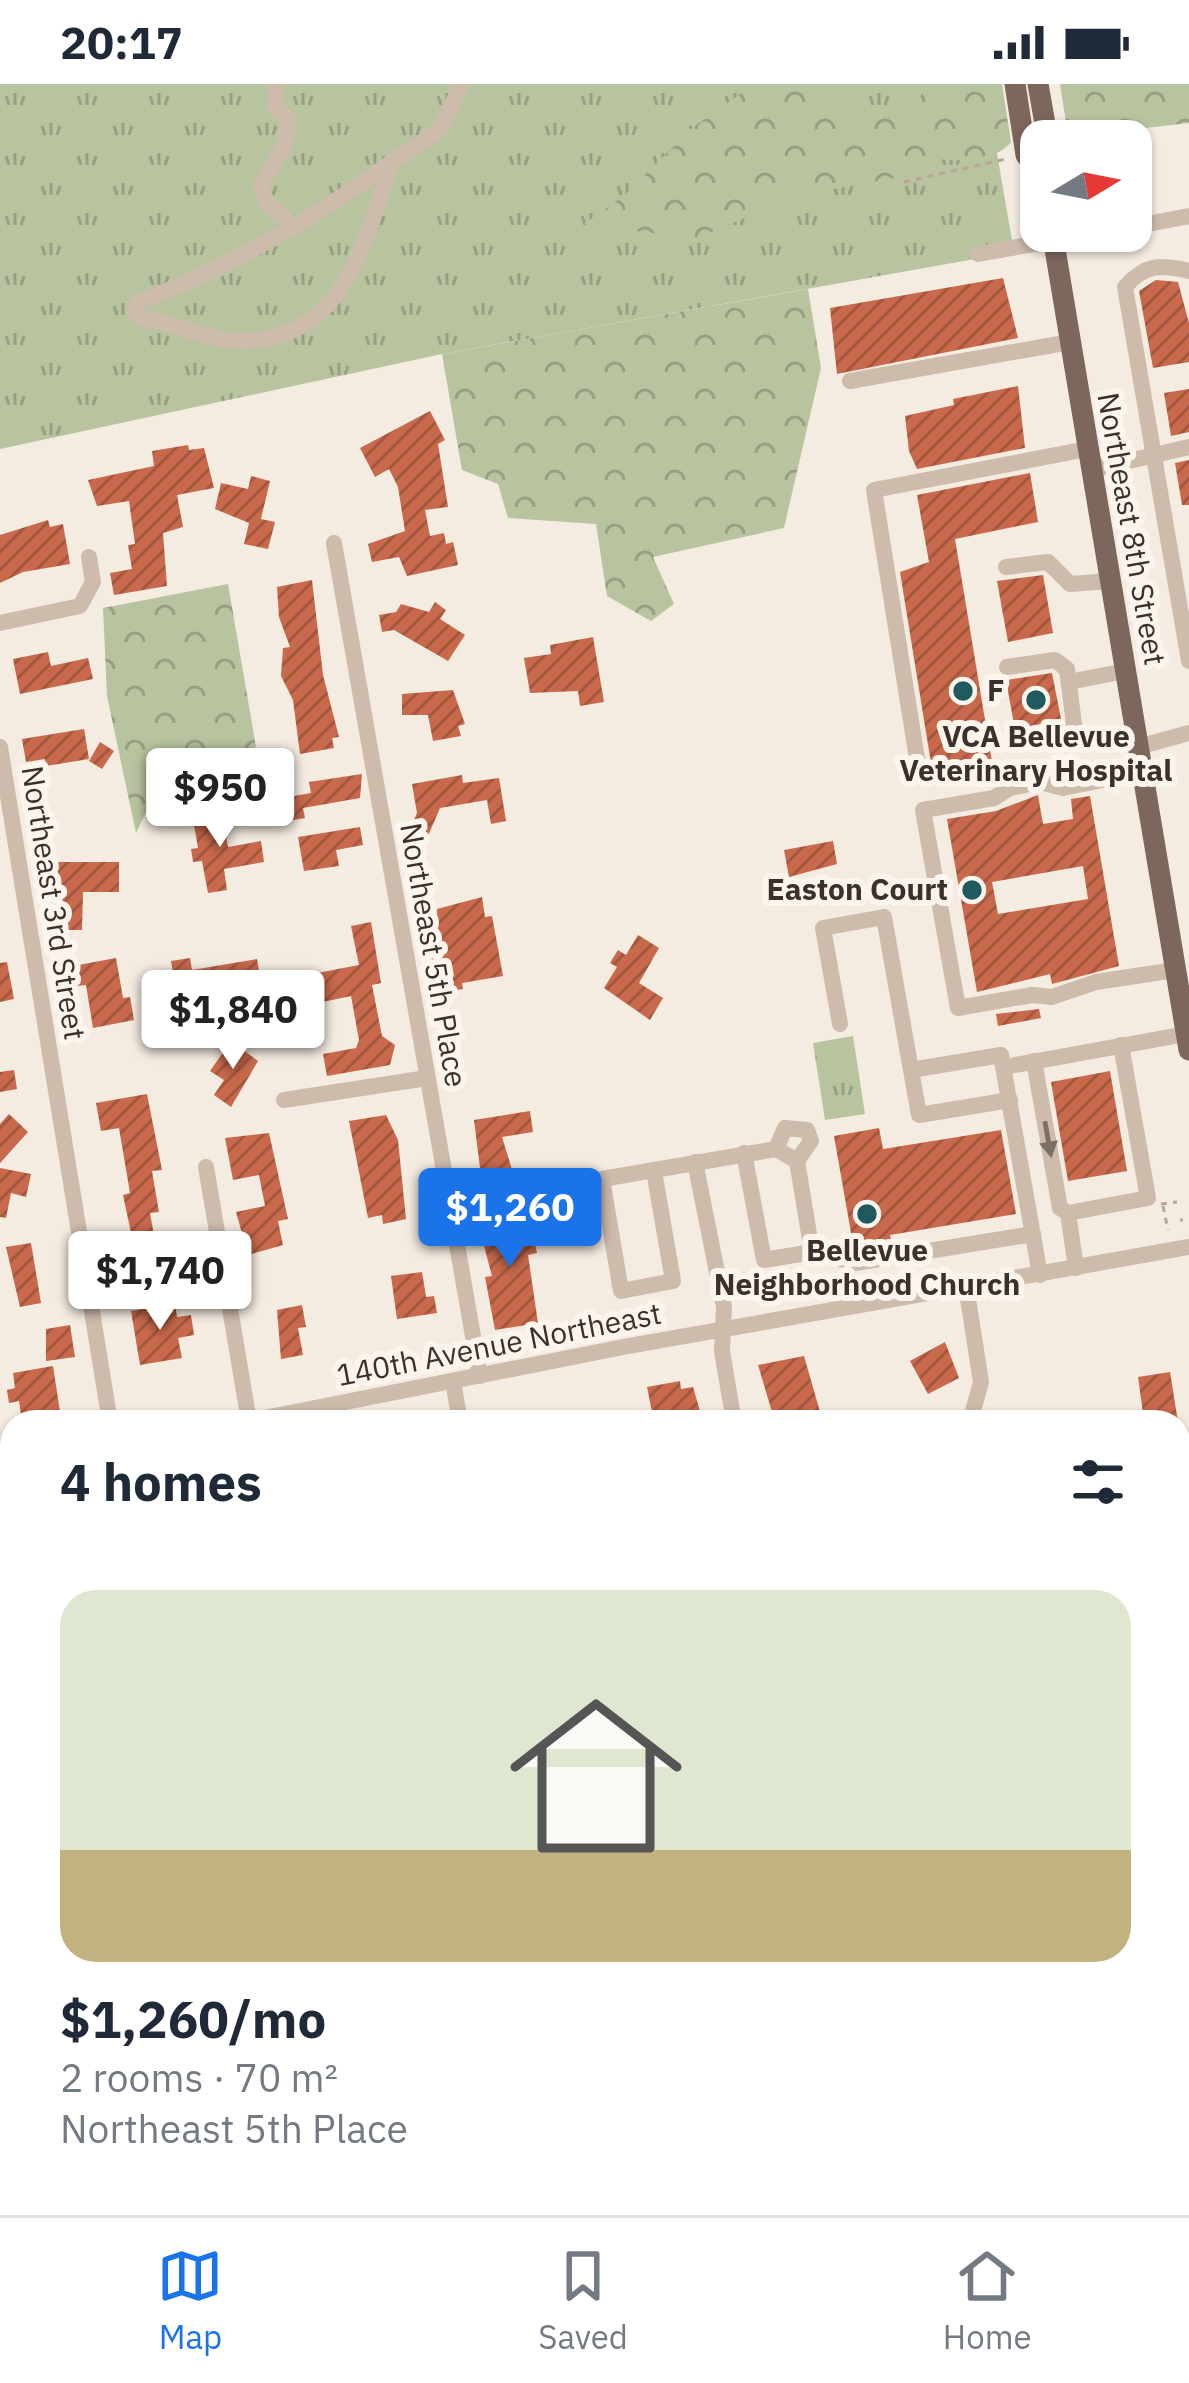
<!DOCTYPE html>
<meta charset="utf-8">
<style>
body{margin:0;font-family:"IBM Plex Sans",sans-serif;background:#f2f2f3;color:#1f2937;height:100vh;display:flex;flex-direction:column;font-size:45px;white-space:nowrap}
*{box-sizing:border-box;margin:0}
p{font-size:39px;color:#747a83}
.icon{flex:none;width:66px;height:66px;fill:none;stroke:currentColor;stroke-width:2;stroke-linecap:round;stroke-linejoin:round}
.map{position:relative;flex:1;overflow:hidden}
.details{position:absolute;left:0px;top:1326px;width:1191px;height:807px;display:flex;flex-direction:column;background:#fff;border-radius:36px 36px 0 0;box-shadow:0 3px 9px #0004}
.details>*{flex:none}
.needle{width:78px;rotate:80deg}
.fabs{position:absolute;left:1020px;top:36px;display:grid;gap:24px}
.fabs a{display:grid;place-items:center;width:132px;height:132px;border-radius:24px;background:#fff;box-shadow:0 3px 9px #0004;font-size:60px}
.price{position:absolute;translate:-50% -102px;padding:0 27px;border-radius:12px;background:#fff;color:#222;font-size:39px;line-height:78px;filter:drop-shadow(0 3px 6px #0008)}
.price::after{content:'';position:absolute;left:50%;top:72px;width:36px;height:27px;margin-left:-18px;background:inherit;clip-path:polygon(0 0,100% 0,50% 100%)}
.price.active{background:#1a73e8;color:#fff}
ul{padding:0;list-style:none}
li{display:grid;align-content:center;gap:24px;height:636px;padding:0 60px}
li+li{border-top:3px solid #e0e1e3}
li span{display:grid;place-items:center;height:372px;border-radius:36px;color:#555}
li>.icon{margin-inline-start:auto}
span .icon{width:216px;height:216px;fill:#fffc;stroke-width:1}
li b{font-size:51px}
h2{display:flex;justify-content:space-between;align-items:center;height:144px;padding:0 60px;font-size:51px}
.status{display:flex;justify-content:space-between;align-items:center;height:84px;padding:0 60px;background:#fff;direction:ltr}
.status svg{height:33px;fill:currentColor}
.menu{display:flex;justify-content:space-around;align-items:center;height:168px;border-top:3px solid #e0e1e3;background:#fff;font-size:33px;color:#747a83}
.menu a{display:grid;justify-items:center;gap:6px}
.menu .active{color:#1a73e8}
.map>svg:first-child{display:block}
.grass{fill:url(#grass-tufts)}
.forest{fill:url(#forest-crowns)}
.garden{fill:#b8c4a0}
.building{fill:url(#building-hatch);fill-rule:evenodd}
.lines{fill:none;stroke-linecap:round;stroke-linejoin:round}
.path{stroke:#b9a596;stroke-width:3;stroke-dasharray:6 6;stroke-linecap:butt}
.minor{stroke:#cdbbac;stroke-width:16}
.major{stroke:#7d675c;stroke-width:21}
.oneway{fill:#7d6f65}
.poi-dot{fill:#1f5a5e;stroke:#fbf5ee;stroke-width:4.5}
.labels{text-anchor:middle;stroke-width:12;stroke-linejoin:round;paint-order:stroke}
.street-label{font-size:30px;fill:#3b302b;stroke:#fbf5ee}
.poi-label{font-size:30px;font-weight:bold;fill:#3b302b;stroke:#fbf5ee}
</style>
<div class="status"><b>20:17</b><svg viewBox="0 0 49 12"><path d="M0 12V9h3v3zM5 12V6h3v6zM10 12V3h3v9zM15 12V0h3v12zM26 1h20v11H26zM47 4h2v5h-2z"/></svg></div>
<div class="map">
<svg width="1189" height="2131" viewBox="0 0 1189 2131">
<defs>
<pattern id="grass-tufts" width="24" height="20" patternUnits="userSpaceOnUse" patternTransform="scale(3)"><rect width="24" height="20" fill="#b8c4a0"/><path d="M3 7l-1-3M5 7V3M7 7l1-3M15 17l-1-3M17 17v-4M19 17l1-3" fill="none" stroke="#97a083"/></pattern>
<pattern id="forest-crowns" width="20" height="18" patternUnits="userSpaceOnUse" patternTransform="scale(3)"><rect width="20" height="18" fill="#b8c4a0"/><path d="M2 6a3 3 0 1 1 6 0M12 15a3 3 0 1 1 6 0" fill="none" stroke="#97a083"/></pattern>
<pattern id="building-hatch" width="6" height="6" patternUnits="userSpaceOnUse" patternTransform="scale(3)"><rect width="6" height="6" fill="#c8694b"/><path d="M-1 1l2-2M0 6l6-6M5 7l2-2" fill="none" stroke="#a4573f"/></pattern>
</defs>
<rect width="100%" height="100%" fill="#f4ebe1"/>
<g class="grass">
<path d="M0,0H985L1014,168L442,270L0,365Z"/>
<path d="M853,952L865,1030L825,1036L813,959Z"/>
</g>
<g class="forest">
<path d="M754,0H836L845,21L915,33L924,0H1002L1011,58C993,79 963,77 936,75L916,90L796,112L695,155L584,140L625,111L691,45Z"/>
<path d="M1060,0H1189V39L1083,51L1067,45Z"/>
<path d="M808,205L821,284L784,444L653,473L674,520L651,537L607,512L596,440L508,434L498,400L462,386L442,270Z"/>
<path d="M228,500L256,663L169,680L136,749L107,612L103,524Z"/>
</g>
<path class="garden" d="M153,2121H291L293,2131H155Z"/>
<g class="building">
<path d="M1003,194L1018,254L837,290L830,224Z"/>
<path d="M1156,196L1178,198L1189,239V278L1153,284L1139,207Z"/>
<path d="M1018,302L1025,364L917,385L909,367L905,332L954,321L953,315Z"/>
<path d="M1189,305V348L1171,352L1164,309Z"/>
<path d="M430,327L445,356L438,360L448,423L425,426L430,452L444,449L446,460L453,458L458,481L407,492L399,473L372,478L368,460L405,447L398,403L389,385L375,393L360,364Z"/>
<path d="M188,361L189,366L204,364L214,404L177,411L183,443L163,449L167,502L114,511L110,489L132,485L128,461L135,460L129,417L97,422L88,396L154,382L152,367Z"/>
<path d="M1189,376V421H1182L1175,379Z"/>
<path d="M1030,389L1038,438L955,455L992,678L958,684L957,675L931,679L900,488L929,478L917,411Z"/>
<path d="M251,392L270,397L261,435L275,438L268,465L244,460L249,439L215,425L221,399L248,405Z"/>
<path d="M48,436L50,443L63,440L70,480L23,488L0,499V451Z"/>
<path d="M1043,491L1053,549L1008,558L997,497Z"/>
<path d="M312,496L323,591L339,653L332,654L334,664L300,670L293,616L281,592L283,564L290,563L279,533L277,503Z"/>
<path d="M435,518L446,526L440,535L465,551L448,577L394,546L382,548L379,531L396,528L401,520L429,528Z"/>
<path d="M593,553L604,618L580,622L578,607L530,609L524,574L551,570L550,561Z"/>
<path d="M48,568L51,582L88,574L93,595L20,610L13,575Z"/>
<path d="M1052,589L1061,635L1015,646L1006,596Z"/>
<path d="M453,606L465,640L458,642L461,652L433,657L428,631H402V610Z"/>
<path d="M84,645L89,675L46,682L45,675L26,678L22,655Z"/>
<path d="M100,658L114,667L102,685L89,677Z"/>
<path d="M362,690L360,714L303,724L305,734L283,738L278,715L311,709L309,698Z"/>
<path d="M462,691L463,699L499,694L506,737L491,740L487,716L440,724L428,752L410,745L417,729L412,700Z"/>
<path d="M1038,711L1043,740L1073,735L1071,715L1090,712L1119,882L1052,900L1050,890L977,908L947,735L996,727ZM1083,782L1088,815L998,830L992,798Z"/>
<path d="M221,724L228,763L261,757L264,778L224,785L227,806L208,809L202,777L193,778L191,765L198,764L192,729Z"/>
<path d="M360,743L363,761L336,766L339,782L304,787L298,753Z"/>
<path d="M833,757L837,780L789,793L784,766Z"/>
<path d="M52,778H119V808H83L82,846H61V807H51Z"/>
<path d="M482,813L485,833L492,832L503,892L462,899L463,905L446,908L441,881L434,883L430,864L438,863L437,825Z"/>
<path d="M371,838L381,899L372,901L382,952L395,961L390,981L327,992L323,970L356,964L359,956L351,912L318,919L312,890L359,881L351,842Z"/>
<path d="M638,851L659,864L639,899L663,914L650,936L604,904L617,883L610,879L618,866L626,871Z"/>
<path d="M116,874L123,914L130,913L134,936L93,944L86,901L76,902L73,882Z"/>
<path d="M190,874L192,886L257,875L261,898L177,912L171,877Z"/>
<path d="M7,878L14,915L0,918V879Z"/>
<path d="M1039,925L1041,934L998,942L996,930Z"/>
<path d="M231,957L258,977L231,1023L214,1011L224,996L210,987Z"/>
<path d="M14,986L17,1005L0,1008V988Z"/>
<path d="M1110,987L1127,1087L1068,1097L1051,998Z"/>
<path d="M147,1010L162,1086L152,1087L159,1128L150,1129L154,1151L136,1201L115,1193L131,1149L123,1111L130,1109L119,1044L101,1047L96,1019Z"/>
<path d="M530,1027L533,1048L502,1053L517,1102L483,1108L474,1036Z"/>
<path d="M9,1030L28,1048L0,1079V1040Z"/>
<path d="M386,1031L398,1056L406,1135L383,1140L382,1131L368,1134L349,1037Z"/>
<path d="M879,1044L883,1065L1001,1046L1016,1130L890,1151L892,1160L854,1166L834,1052Z"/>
<path d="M269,1049L288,1135L278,1137L283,1161L248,1171L236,1128L265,1122L259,1091L233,1096L225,1054Z"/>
<path d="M0,1084L31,1090L26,1113L11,1109L6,1134L0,1133Z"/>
<path d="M529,1129L537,1169L528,1171L538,1239L495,1246L485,1193L492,1192L478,1139Z"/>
<path d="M31,1159L41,1219L20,1223L6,1163Z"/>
<path d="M422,1188L426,1213L434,1212L437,1229L397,1235L391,1192Z"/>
<path d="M175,1220L177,1233L191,1231L194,1251L178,1254L182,1274L140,1281L131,1227Z"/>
<path d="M302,1221L306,1243L298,1244L303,1271L281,1275L277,1226Z"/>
<path d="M70,1241L75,1273L46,1277V1245Z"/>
<path d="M945,1258L959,1294L928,1310L910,1277Z"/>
<path d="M804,1272L823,1338H775L758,1281Z"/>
<path d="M53,1282L61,1334L22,1338L19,1317L9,1319L7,1306L15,1304L13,1289Z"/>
<path d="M1170,1288L1178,1338H1156L1154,1327L1143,1329L1138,1293Z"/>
<path d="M680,1297L681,1305L693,1303L702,1334L654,1338L647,1303Z"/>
</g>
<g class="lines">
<g class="path">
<path d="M904,98L1006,75"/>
<path d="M1161,1120L1177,1118"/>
<path d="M1163,1122L1168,1146"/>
<path d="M1180,1136H1183"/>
<path d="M326,2121L329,2131"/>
</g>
<g class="minor">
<path d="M277,0L275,24L288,34L286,59L261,101L266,118L295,144"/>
<path d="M392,78C364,155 347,256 243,257C210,258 176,238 143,235L134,227L137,219C229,183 309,138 389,80C404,69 429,57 441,42C449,30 455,13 461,0"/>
<path d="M1131,143L1189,132"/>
<path d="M978,170L1106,147"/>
<path d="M1189,187C1160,180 1145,180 1125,203L1189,577"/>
<path d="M850,297L1070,258"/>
<path d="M1090,386L1189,363"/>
<path d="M334,459L480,1292"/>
<path d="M1006,483L1048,478L1070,500L1109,497"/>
<path d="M0,539L80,522L93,498L89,473"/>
<path d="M1007,583L1055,576L1067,585L1074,640L1068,647L1023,655"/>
<path d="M1069,598L1125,587"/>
<path d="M0,663L110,1338"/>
<path d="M1138,663L1189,649"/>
<path d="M919,687L874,406L1087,365"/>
<path d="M1142,688L1063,704L1040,698L1010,704L994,714L923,726L958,924L1032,911L1052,913L1096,898L1175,886"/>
<path d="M840,940L823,844L884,833L911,986L1001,971L1040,1191"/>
<path d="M1034,977L1060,1124L1068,1129"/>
<path d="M1004,983L1186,950"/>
<path d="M911,986L919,1031L1010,1016"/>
<path d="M284,1016L427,994"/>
<path d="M776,1065L785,1044L807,1046L811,1057L797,1077"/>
<path d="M744,1069L764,1176L812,1168"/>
<path d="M695,1078L724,1223L722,1267L734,1338"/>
<path d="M206,1083L249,1337"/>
<path d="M654,1087L673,1197L621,1207L602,1095L776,1065L797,1077L812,1168L855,1179L1033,1150"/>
<path d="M1076,1184L1068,1129L1148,1114L1121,961"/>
<path d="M966,1202L981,1298L970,1338"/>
<path d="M453,1297L460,1338"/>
<path d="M245,1338L623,1263L1189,1163"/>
<path d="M1179,1361L1189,1359"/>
<path d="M0,1384L12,1382"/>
<path d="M0,1514L12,1512"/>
<path d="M1179,1514L1189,1512"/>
<path d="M1179,1712L1189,1774"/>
<path d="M0,1786L12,1783"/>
<path d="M1179,1938L1189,1936"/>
<path d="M1091,2121L1093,2131"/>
<path d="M849,2131L902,2121"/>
</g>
<g class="major">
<path d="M1015,0L1026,71L1041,90"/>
<path d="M1038,0L1048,57"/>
<path d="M1052,147L1189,966"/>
</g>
</g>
<defs><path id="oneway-solid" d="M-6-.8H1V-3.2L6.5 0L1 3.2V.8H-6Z" transform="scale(3)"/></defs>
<use class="oneway" href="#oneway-solid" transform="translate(1048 1055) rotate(80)"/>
<g class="poi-dot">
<circle cx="963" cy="607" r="12"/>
<circle cx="1036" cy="616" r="12"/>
<circle cx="972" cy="806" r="12"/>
<circle cx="867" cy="1130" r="12"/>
</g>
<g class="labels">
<g class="street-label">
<text transform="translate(1131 445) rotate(80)" y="10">Northeast 8th Street</text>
<text transform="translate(53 819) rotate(81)" y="10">Northeast 3rd Street</text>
<text transform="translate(433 871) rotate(80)" y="10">Northeast 5th Place</text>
<text transform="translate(499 1261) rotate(-11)" y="10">140th Avenue Northeast</text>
</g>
<g class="poi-label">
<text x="987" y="617" text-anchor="start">F</text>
<text x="1036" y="663">VCA Bellevue<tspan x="1036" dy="34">Veterinary Hospital</tspan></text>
<text x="948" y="816" text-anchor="end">Easton Court</text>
<text x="867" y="1177">Bellevue<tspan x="867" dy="34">Neighborhood Church</tspan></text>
</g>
</g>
</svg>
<div class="fabs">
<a><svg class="needle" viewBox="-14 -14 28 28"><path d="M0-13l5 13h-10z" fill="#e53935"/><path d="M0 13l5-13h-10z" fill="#747a83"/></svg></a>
</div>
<b class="price" style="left:220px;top:766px">$950</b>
<b class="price" style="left:233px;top:988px">$1,840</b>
<b class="price active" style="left:510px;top:1186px">$1,260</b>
<b class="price" style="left:160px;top:1249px">$1,740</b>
<section class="details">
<h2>4 homes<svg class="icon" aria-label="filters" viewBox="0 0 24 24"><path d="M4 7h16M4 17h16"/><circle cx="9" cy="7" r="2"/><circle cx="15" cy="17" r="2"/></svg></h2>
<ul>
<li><span style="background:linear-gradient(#dfe7d0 70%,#c2b280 0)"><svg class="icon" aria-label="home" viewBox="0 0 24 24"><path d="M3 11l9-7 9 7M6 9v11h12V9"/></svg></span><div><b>$1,260/mo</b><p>2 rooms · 70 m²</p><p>Northeast 5th Place</p></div></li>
</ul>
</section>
</div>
<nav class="menu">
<a class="active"><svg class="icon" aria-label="map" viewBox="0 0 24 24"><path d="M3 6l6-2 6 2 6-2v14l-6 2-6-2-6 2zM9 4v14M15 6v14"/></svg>Map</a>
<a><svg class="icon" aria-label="saved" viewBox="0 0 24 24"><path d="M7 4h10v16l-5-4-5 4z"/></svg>Saved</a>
<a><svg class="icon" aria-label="home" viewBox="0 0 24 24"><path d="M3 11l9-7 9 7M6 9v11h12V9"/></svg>Home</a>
</nav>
